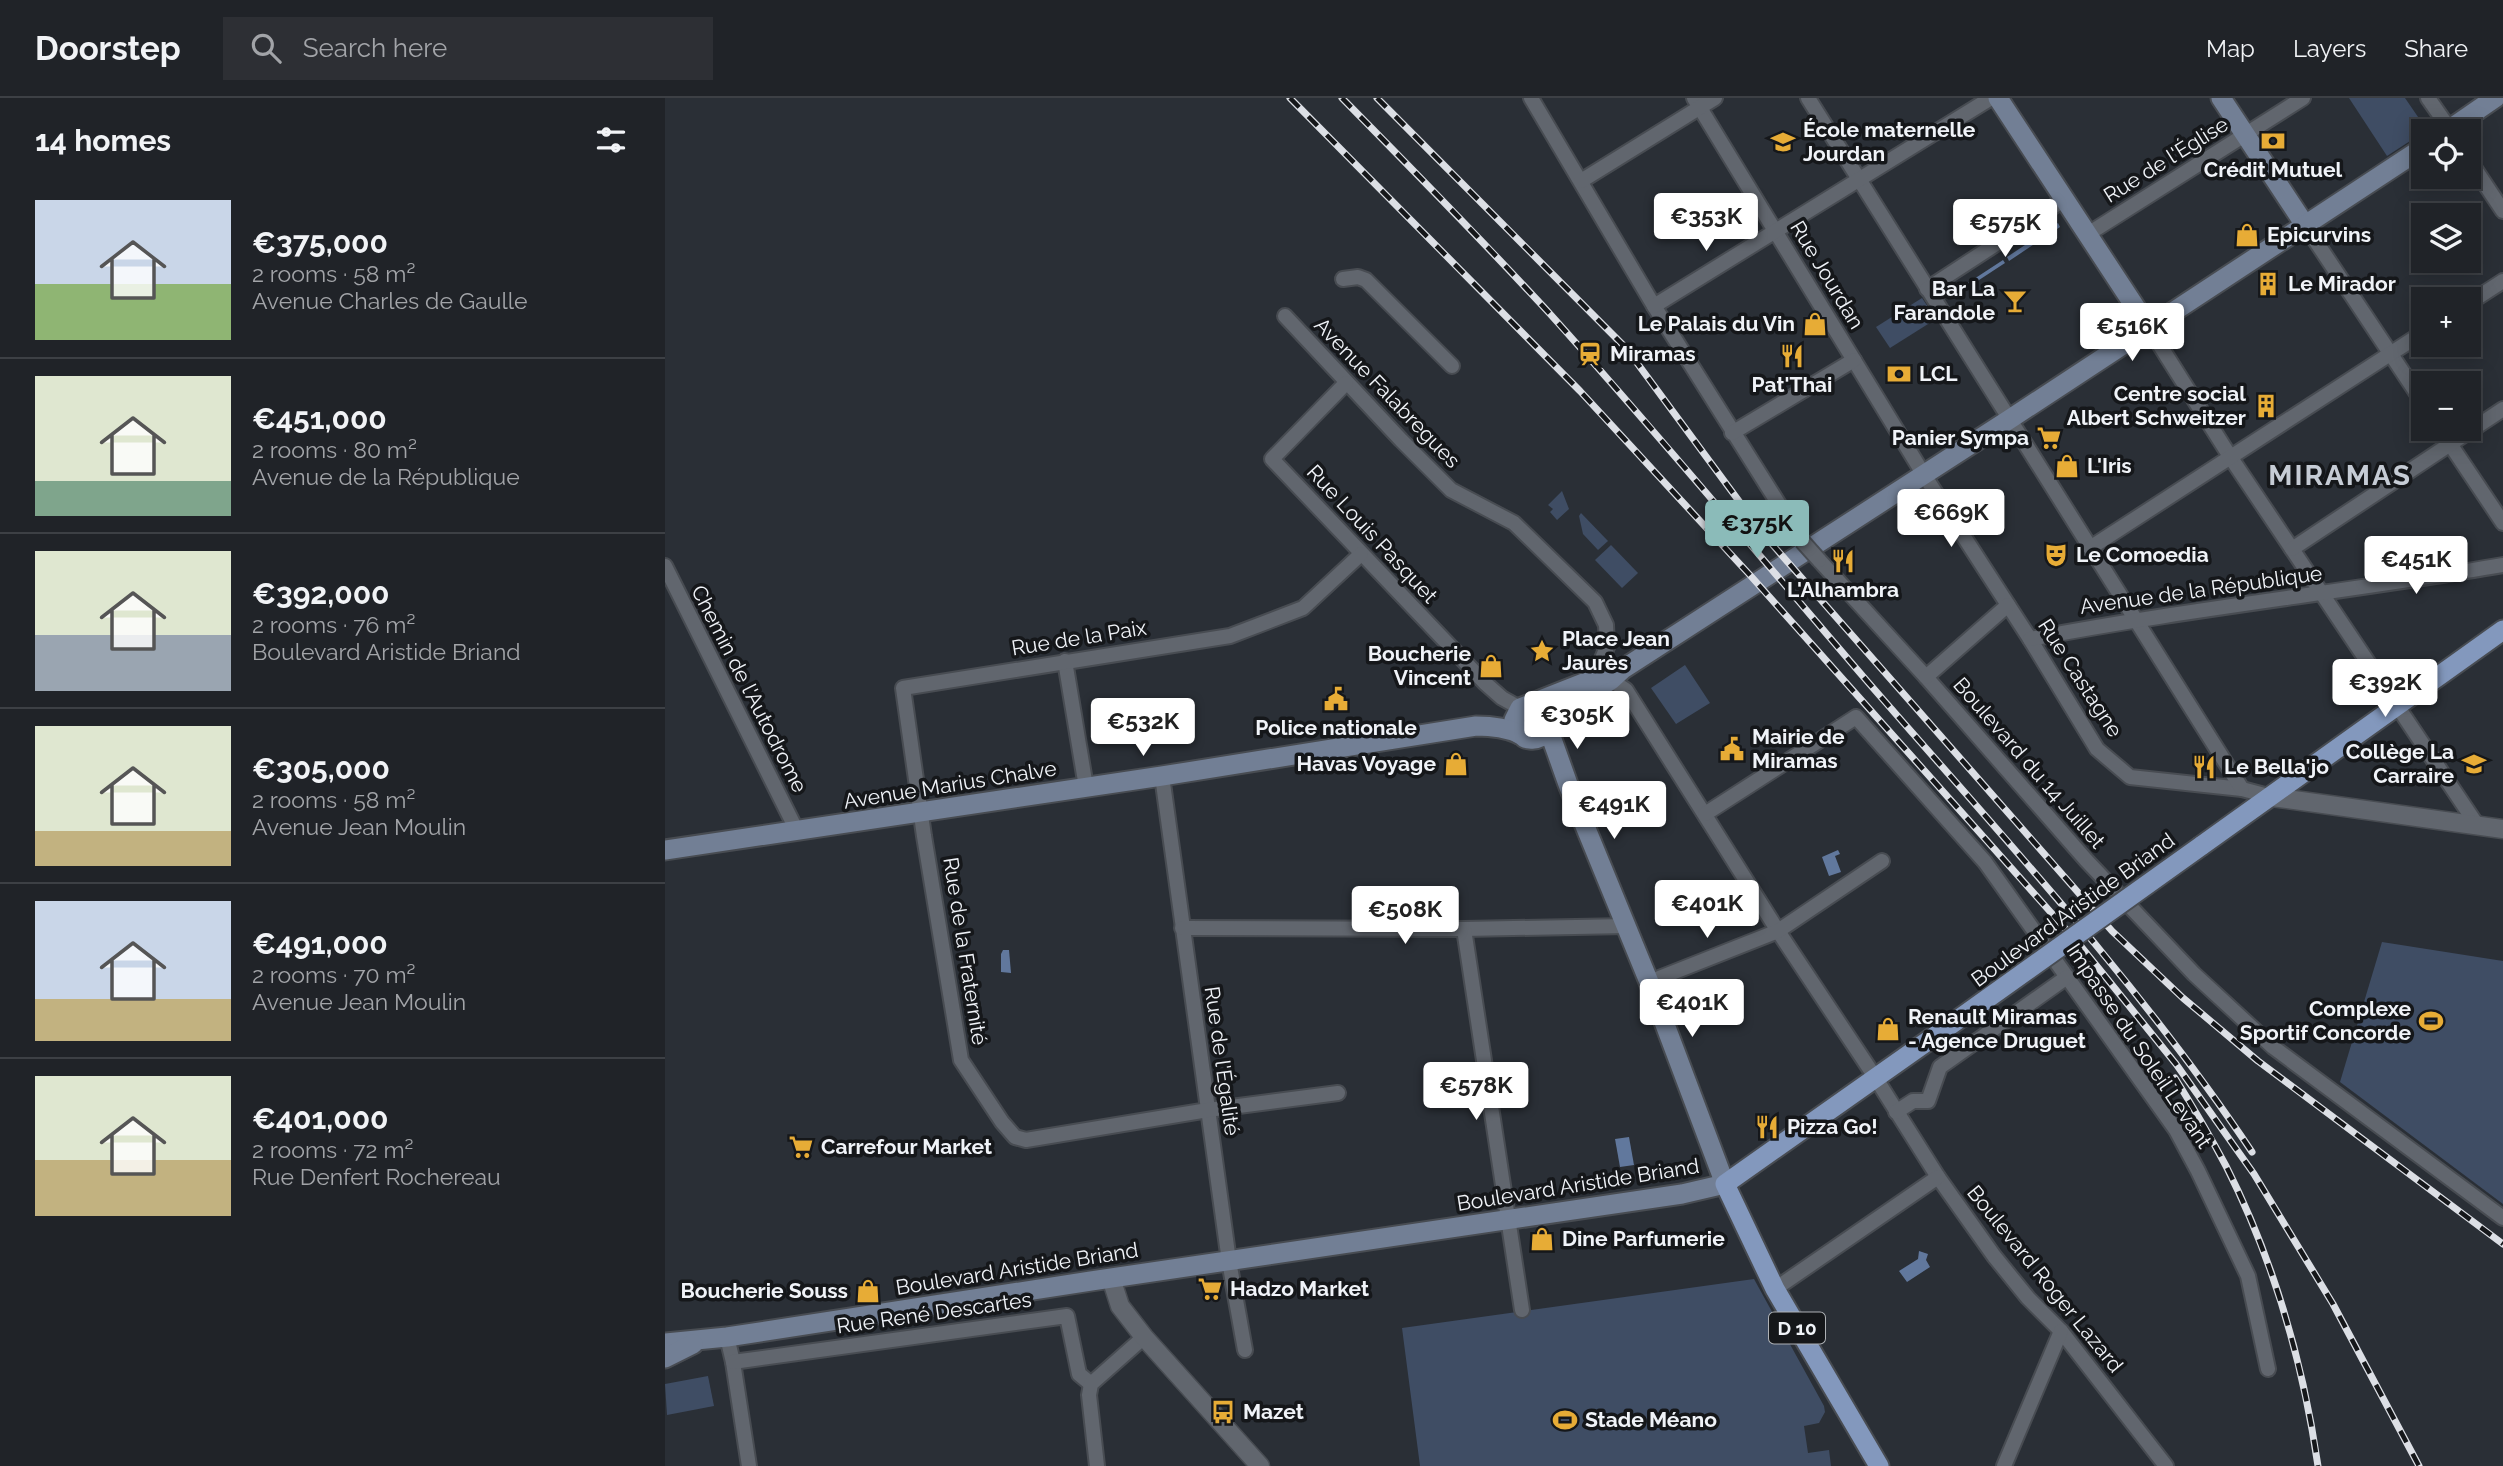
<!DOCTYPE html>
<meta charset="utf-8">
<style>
body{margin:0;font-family:Raleway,sans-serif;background:#2d2f34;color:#f1f3f6;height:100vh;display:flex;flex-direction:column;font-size:26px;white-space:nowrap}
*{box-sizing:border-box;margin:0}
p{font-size:23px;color:#a2a4a8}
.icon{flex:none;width:38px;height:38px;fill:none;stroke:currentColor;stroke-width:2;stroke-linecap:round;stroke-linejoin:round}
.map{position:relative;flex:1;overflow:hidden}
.side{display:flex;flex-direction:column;background:#202328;width:665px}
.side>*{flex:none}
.controls{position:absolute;left:1746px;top:21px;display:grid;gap:14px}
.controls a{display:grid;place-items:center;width:70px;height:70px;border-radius:0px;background:#202328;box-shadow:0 4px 18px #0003,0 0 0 2px #3d4045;font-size:35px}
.price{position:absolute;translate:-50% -60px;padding:0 16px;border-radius:7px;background:#fff;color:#222;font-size:23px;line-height:46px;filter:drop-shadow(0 2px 4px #0008)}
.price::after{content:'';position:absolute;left:50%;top:42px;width:21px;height:16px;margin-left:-10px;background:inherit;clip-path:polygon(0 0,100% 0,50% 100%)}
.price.selected{background:#8bbbb9;color:#111}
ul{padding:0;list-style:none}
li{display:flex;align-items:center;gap:21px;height:175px;padding:0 35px}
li+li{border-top:2px solid #3d4045}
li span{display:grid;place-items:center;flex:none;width:196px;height:140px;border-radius:0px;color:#555}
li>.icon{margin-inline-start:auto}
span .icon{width:84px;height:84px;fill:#fffc;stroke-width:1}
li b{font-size:30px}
h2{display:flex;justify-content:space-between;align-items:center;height:84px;padding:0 35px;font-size:30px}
header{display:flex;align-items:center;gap:42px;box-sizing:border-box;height:98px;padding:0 35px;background:#202328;border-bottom:2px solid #3d4045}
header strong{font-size:33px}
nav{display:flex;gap:38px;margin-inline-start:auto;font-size:24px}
.search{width:490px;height:63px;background:#2d2f34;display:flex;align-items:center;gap:18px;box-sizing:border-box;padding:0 24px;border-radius:0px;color:#a2a4a8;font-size:26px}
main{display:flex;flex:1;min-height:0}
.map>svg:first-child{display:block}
.green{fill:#3f4d64}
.water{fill:#61789d}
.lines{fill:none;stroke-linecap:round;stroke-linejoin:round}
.minor-casing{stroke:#484c52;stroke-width:18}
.tertiary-casing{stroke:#484c52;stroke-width:21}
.secondary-casing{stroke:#484c52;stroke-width:23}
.primary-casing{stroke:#484c52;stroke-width:23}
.minor{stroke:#61666e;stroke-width:14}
.tertiary{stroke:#61666e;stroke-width:18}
.secondary{stroke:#727f95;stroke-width:19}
.primary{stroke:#8398bd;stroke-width:19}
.rail-casing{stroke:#dcdfe5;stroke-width:7}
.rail{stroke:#15171a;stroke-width:4.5;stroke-dasharray:13;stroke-linecap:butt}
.minor-bridge-casing{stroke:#484c52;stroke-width:18;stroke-linecap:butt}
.primary-bridge-casing{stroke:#484c52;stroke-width:23;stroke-linecap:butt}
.minor-bridge{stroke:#61666e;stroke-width:14}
.primary-bridge{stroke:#8398bd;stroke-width:19}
.labels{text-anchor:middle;stroke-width:7;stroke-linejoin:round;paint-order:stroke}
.shield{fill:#15171a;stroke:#aeb1b5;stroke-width:2}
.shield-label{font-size:19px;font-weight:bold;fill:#f0f3f8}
.poi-label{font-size:21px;font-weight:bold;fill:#f0f3f8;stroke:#15171a;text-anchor:start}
.street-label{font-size:21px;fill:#f0f3f8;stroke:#15171a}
.district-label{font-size:28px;font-weight:bold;letter-spacing:2px;fill:#c6ccd5;stroke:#15171a}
</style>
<header>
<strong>Doorstep</strong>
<div class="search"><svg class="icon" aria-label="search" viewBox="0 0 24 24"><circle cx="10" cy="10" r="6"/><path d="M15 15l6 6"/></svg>Search here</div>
<nav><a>Map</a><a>Layers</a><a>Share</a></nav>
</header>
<main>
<section class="side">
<h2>14 homes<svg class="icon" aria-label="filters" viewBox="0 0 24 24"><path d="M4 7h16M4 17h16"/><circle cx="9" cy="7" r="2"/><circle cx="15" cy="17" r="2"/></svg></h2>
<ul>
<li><span style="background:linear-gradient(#c9d6e8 60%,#8fb573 0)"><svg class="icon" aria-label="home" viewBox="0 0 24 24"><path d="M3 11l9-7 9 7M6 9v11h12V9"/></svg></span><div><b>€375,000</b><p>2 rooms · 58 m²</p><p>Avenue Charles de Gaulle</p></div></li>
<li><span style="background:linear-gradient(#dfe7d0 75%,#7fa58c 0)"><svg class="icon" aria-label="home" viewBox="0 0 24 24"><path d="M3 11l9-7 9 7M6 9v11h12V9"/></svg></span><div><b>€451,000</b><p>2 rooms · 80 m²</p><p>Avenue de la République</p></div></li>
<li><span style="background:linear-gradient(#dfe7d0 60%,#9aa5b1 0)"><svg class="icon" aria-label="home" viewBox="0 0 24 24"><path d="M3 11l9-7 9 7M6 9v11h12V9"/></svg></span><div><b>€392,000</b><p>2 rooms · 76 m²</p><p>Boulevard Aristide Briand</p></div></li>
<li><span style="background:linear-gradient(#dfe7d0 75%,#c2b280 0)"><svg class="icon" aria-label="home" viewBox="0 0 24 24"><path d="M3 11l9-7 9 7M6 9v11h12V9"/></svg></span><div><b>€305,000</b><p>2 rooms · 58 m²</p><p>Avenue Jean Moulin</p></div></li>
<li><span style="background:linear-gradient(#c9d6e8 70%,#c2b280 0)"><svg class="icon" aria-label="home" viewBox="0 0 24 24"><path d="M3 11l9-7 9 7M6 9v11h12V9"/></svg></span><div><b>€491,000</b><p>2 rooms · 70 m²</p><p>Avenue Jean Moulin</p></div></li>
<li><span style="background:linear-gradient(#dfe7d0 60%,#c2b280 0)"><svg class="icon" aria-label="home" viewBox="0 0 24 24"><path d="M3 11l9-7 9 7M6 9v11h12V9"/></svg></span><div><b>€401,000</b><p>2 rooms · 72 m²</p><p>Rue Denfert Rochereau</p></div></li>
</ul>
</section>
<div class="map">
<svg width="1838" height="1368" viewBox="0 0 1838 1368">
<rect width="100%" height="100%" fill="#2a2f36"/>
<g class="green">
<path d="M1684,0H1740L1762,32L1722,58Z"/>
<path d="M1257,200L1271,221L1225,250L1211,229Z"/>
<path d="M897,393L904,411L892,422L885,414L888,411L883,407Z"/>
<path d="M916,415L943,443L933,452L918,436L914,418Z"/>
<path d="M946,447L973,475L957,490L930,462Z"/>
<path d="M1020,567L1045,605L1011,626L986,590Z"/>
<path d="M1717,844L1838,863V1106L1675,984Z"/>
<path d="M1089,1181L1159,1308L1160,1314L1154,1325L1139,1328L1143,1355L1164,1352L1166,1368H755L737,1230Z"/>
<path d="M43,1278L49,1308L2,1317L0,1286Z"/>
</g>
<g class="water">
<path d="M1393,125L1395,129L1344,163L1342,159Z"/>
<path d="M1338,162L1340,165L1285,201L1283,198Z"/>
<path d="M1173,752L1175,756L1170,758L1176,774L1164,778L1157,759Z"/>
<path d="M338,852H344L346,875L336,874V856Z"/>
<path d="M964,1039L969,1067L955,1069L950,1041Z"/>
<path d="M1254,1153L1263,1156L1261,1162L1265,1169L1242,1184L1234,1173L1253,1161Z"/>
</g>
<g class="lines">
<g class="minor-casing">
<g id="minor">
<path d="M866,0L989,208L1137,443"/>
<path d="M1029,0L1259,377L1365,541L1432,651L1465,679L1577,691L1607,699"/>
<path d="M1143,0L1577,691"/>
<path d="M1763,0L1786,33"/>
<path d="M1804,62L1838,113"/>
<path d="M916,83L1050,0"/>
<path d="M1640,127L1759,306"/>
<path d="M1423,136L1638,0"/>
<path d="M678,181L693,179L701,182L787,268"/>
<path d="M1262,191L1400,101"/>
<path d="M1804,205L1838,183"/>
<path d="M989,208L1326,0"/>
<path d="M620,218L736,342L786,392L849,425L930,504L941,527L942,549L928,582"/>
<path d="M1484,230L1566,360L1812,727"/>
<path d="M681,285L607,361L820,585L837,600L855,610"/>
<path d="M1775,331L1838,425"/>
<path d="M1067,335L1189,262"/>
<path d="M1425,450L1759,234"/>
<path d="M1627,451L1838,311"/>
<path d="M1154,462L1261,579L1421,762L1529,876L1608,949L1838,1120"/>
<path d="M0,468L132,733"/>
<path d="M1365,541C1522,511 1681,494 1838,467"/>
<path d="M400,563L421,689"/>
<path d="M1261,579L1343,507"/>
<path d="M946,582L961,592L1113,833L1210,979L1273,1079L1329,1158L1363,1200L1396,1233L1501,1368"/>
<path d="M497,678L564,1163L580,1252"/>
<path d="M1040,716L1191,619L1320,764L1511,1032L1533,1073L1583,1178L1603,1271"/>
<path d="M517,830L799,831L962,828"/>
<path d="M799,831L857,1212"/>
<path d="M984,884L1113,833L1217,763"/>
<path d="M673,995L543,1012L361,1042L350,1039L337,1024L296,962L259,738L238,590L565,538L638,510L696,456"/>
<path d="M1231,1014L1248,1003H1263L1275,969L1402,879"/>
<path d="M1110,1191L1273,1079"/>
<path d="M62,1239L68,1264L84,1368"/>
<path d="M68,1264L402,1218L414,1276L426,1286"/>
<path d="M432,1368L424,1297L426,1286L479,1239"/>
<path d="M1339,1368L1396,1233"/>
</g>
</g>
<g class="tertiary-casing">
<g id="tertiary">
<path d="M1607,699L1838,731"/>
<path d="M446,1180L455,1208L479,1239L595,1368"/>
</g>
</g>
<g class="secondary-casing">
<g id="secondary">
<path d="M1333,0L1484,230"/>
<path d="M1556,0L1640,127"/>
<path d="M1782,33L1830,0"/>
<path d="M884,620L913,603L946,582L958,571L1345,321L1759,49"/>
<path d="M854,636L849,622L855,610L941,576"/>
<path d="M0,752L497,678L811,628C825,628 842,630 855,636C861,640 857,640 865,641C881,643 886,627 882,614L868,606"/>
<path d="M0,1245L62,1239L426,1183L1017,1096L1060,1086L984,884L904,689L883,630"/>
<path d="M0,1260L28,1246"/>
</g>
</g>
<g class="primary-casing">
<g id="primary">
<path d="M1536,748L1838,532"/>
<path d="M1214,1368L1110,1191L1060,1086L1277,933"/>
</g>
</g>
<use href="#minor" class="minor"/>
<use href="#tertiary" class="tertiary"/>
<use href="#secondary" class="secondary"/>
<use href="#primary" class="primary"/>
<g class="rail-casing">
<g id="rail">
<path d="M625,0L915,293L1084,476L1414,846L1511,966L1589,1076L1668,1206L1754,1368"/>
<path d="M677,0C748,72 818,143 886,217C994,337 1097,461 1202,583C1335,736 1474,885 1587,1054"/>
<path d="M712,0L961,250L1099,437L1447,833L1518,900L1593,963L1838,1146"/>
<path d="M1510,980C1528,1009 1545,1038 1561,1068C1608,1161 1638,1265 1653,1368"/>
</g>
</g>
<use href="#rail" class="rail"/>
<g class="minor-bridge-casing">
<path id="minor-bridge" d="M1137,443L1154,462"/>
</g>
<g class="primary-bridge-casing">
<path id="primary-bridge" d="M1277,933L1536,748"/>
</g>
<use href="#minor-bridge" class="minor-bridge"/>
<use href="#primary-bridge" class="primary-bridge"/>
</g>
<defs>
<g id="bank-bare" transform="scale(1.89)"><path d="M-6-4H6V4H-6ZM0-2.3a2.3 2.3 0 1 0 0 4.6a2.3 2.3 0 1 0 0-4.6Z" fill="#e7ac36" stroke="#15171a" stroke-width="2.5" paint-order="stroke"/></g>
<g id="school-bare" transform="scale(1.89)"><path d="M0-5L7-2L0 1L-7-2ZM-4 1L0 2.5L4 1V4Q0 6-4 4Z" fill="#e7ac36" stroke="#15171a" stroke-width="2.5" paint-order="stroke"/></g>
<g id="shop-bare" transform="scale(1.89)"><path d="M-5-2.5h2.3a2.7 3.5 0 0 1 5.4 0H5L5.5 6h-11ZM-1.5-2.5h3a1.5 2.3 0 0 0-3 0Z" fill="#e7ac36" stroke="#15171a" stroke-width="2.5" paint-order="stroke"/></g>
<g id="building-bare" transform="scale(1.89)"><path d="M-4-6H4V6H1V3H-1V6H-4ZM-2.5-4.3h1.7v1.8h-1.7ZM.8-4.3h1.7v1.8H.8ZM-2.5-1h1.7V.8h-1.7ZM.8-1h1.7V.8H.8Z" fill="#e7ac36" stroke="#15171a" stroke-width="2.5" paint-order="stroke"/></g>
<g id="bar-bare" transform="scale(1.89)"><path d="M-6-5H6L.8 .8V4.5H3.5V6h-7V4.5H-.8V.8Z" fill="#e7ac36" stroke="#15171a" stroke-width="2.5" paint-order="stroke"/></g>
<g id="station-bare" transform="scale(1.89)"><path d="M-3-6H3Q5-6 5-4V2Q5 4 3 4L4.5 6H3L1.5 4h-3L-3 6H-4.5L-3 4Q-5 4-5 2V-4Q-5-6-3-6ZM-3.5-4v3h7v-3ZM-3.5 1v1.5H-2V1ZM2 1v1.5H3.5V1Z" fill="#e7ac36" stroke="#15171a" stroke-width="2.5" paint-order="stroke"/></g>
<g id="restaurant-bare" transform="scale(1.89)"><path d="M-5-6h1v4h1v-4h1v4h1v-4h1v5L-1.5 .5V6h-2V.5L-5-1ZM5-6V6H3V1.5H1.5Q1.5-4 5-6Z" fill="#e7ac36" stroke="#15171a" stroke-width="2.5" paint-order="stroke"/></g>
<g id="supermarket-bare" transform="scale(1.89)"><path d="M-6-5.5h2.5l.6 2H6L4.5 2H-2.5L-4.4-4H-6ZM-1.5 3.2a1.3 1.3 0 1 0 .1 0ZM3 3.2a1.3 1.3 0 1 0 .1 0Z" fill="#e7ac36" stroke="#15171a" stroke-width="2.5" paint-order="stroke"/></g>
<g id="theatre-bare" transform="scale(1.89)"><path d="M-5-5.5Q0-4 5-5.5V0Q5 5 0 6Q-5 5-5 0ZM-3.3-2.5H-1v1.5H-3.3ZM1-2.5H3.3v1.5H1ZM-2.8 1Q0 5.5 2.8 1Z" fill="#e7ac36" stroke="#15171a" stroke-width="2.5" paint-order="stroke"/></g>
<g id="sight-bare" transform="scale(1.89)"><path d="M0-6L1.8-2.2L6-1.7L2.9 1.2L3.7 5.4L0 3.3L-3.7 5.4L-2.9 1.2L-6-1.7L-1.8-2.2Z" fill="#e7ac36" stroke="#15171a" stroke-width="2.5" paint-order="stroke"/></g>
<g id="civic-bare" transform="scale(1.89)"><path d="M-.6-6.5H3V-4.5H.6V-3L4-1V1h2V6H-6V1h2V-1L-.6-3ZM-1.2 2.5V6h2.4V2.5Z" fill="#e7ac36" stroke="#15171a" stroke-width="2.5" paint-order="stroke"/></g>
<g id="stadium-bare" transform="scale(1.89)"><path d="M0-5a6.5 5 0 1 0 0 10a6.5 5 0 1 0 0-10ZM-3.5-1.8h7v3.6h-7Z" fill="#e7ac36" stroke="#15171a" stroke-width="2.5" paint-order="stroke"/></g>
<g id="bus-bare" transform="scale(1.89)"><path d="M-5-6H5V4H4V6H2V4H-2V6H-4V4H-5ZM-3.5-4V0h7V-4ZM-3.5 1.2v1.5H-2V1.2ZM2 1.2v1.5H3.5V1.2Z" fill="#e7ac36" stroke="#15171a" stroke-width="2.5" paint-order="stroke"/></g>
</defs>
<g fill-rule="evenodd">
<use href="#bank-bare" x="1608" y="43"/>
<use href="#school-bare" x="1118" y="44"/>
<use href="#shop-bare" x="1582" y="137"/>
<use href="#building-bare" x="1603" y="186"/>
<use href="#bar-bare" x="1350" y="203"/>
<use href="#shop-bare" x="1150" y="226"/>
<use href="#station-bare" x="925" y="256"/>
<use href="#restaurant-bare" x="1127" y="258"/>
<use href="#bank-bare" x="1234" y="276"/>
<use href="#building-bare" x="1601" y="308"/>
<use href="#supermarket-bare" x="1384" y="340"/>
<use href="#shop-bare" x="1402" y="368"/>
<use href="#theatre-bare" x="1391" y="457"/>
<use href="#restaurant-bare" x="1178" y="463"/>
<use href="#sight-bare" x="877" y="553"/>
<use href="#shop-bare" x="826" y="568"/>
<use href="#civic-bare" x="671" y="601"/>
<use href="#civic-bare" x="1067" y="651"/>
<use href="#shop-bare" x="791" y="666"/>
<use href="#school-bare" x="1809" y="666"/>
<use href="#restaurant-bare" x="1539" y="669"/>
<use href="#stadium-bare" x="1766" y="923"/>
<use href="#shop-bare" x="1223" y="931"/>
<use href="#restaurant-bare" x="1102" y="1029"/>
<use href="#supermarket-bare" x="136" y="1049"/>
<use href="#shop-bare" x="877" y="1141"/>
<use href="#supermarket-bare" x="545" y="1191"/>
<use href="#shop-bare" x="203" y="1193"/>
<use href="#bus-bare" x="558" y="1314"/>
<use href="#stadium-bare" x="900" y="1322"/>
</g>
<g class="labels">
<rect class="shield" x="1104" y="1214.5" width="56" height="31" rx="5"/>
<g class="shield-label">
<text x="1132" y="1237">D 10</text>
</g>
<g class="poi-label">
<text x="1138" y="39">École maternelle<tspan x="1138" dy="24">Jourdan</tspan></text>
<text x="1608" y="79" text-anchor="middle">Crédit Mutuel</text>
<text x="1602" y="144">Epicurvins</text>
<text x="1623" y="193">Le Mirador</text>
<text x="1330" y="198" text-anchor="end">Bar La<tspan x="1330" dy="24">Farandole</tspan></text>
<text x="1130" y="233" text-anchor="end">Le Palais du Vin</text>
<text x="945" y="263">Miramas</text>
<text x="1254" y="283">LCL</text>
<text x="1127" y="294" text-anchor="middle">Pat'Thai</text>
<text x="1581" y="303" text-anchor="end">Centre social<tspan x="1581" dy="24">Albert Schweitzer</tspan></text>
<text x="1364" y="347" text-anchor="end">Panier Sympa</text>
<text x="1422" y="375">L'Iris</text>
<text x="1411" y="464">Le Comoedia</text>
<text x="1178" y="499" text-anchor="middle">L'Alhambra</text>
<text x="897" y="548">Place Jean<tspan x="897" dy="24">Jaurès</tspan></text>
<text x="806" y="563" text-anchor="end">Boucherie<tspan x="806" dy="24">Vincent</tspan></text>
<text x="671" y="637" text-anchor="middle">Police nationale</text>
<text x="1087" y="646">Mairie de<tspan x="1087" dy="24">Miramas</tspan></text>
<text x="1789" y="661" text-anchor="end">Collège La<tspan x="1789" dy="24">Carraire</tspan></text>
<text x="771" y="673" text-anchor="end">Havas Voyage</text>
<text x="1559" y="676">Le Bella'jo</text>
<text x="1746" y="918" text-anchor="end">Complexe<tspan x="1746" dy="24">Sportif Concorde</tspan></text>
<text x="1243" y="926">Renault Miramas<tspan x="1243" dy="24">- Agence Druguet</tspan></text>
<text x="1122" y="1036">Pizza Go!</text>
<text x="156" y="1056">Carrefour Market</text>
<text x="897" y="1148">Dine Parfumerie</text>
<text x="565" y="1198">Hadzo Market</text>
<text x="183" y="1200" text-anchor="end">Boucherie Souss</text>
<text x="578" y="1321">Mazet</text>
<text x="920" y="1329">Stade Méano</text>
</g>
<g class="street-label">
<text transform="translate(1501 62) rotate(-32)" y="7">Rue de l'Église</text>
<text transform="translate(1162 177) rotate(59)" y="7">Rue Jourdan</text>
<text transform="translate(722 295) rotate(46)" y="7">Avenue Falabregues</text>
<text transform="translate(707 436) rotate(47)" y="7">Rue Louis Pasquet</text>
<text transform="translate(1536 492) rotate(-8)" y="7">Avenue de la République</text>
<text transform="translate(414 540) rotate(-9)" y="7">Rue de la Paix</text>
<text transform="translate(1415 580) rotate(57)" y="7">Rue Castagne</text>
<text transform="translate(84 591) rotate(63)" y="7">Chemin de l'Autodrome</text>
<text transform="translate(1364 665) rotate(49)" y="7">Boulevard du 14 Juillet</text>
<text transform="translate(285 687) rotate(-9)" y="7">Avenue Marius Chalve</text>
<text transform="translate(1408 812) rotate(-36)" y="7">Boulevard Aristide Briand</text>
<text transform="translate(300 853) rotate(81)" y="7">Rue de la Fraternité</text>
<text transform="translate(1474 948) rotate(56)" y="7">Impasse du Soleil Levant</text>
<text transform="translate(557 963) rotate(82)" y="7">Rue de l'Égalité</text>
<text transform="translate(913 1087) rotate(-9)" y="7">Boulevard Aristide Briand</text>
<text transform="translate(352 1171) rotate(-9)" y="7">Boulevard Aristide Briand</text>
<text transform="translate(1380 1181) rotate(51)" y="7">Boulevard Roger Lazard</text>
<text transform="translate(269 1215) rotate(-8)" y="7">Rue René Descartes</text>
</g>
<g class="district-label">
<text x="1675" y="387">MIRAMAS</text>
</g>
</g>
</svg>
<div class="controls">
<a><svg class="icon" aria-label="locate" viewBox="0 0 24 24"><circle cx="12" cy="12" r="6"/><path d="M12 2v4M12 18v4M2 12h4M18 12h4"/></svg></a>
<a><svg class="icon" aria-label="layers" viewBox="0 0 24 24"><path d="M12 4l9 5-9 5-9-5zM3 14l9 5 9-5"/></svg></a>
<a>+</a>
<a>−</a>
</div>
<b class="price" style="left:1041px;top:155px">€353K</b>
<b class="price" style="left:1340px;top:161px">€575K</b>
<b class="price" style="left:1467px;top:265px">€516K</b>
<b class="price" style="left:1286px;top:451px">€669K</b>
<b class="price selected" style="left:1092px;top:462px">€375K</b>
<b class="price" style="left:1751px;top:498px">€451K</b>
<b class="price" style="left:1720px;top:621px">€392K</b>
<b class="price" style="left:912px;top:653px">€305K</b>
<b class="price" style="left:478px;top:660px">€532K</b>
<b class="price" style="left:949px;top:743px">€491K</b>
<b class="price" style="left:1042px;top:842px">€401K</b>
<b class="price" style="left:740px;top:848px">€508K</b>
<b class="price" style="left:1027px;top:941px">€401K</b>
<b class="price" style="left:811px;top:1024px">€578K</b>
</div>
</main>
